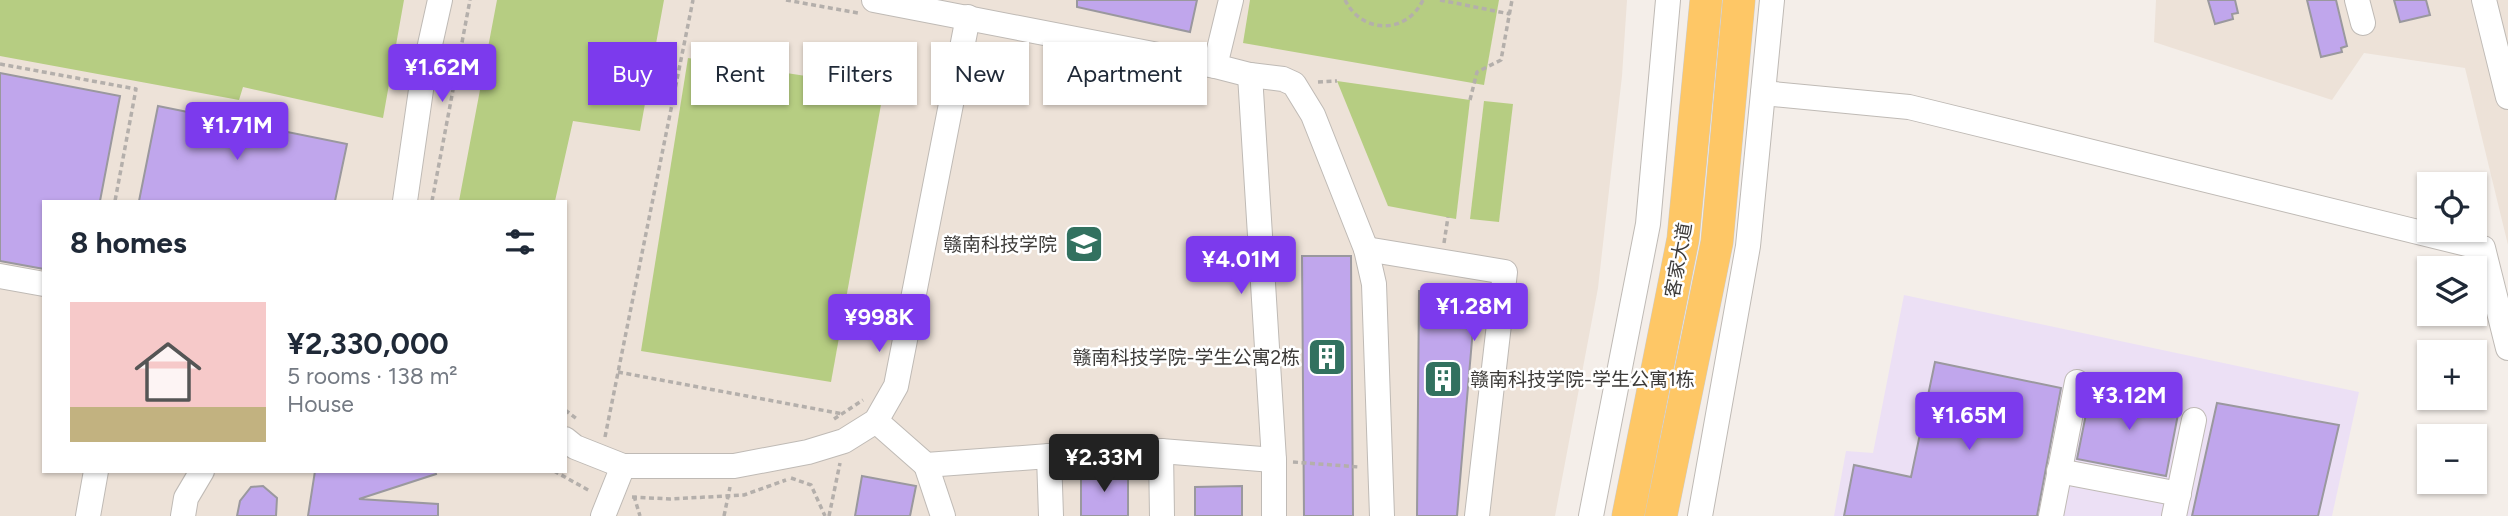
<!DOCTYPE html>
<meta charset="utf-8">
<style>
body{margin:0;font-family:Figtree,"Noto Sans SC",sans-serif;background:#f2f2f3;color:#1f2937;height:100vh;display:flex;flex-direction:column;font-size:26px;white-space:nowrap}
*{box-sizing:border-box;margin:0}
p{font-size:23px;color:#747a83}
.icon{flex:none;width:38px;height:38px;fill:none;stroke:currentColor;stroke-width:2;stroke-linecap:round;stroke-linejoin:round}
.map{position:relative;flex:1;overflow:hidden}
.sheet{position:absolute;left:42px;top:200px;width:525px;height:273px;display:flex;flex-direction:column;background:#fff;border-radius:0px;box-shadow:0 2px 5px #0004}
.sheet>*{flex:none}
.top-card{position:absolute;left:588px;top:42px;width:665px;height:63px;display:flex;gap:14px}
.controls{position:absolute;left:2417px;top:172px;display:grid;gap:14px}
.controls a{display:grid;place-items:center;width:70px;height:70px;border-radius:0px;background:#fff;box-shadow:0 2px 5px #0004;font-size:35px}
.price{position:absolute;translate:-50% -60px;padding:0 16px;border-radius:7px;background:#7c3aed;color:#fff;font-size:23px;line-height:46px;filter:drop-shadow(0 2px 4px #0008)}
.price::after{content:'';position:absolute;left:50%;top:42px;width:21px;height:16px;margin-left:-10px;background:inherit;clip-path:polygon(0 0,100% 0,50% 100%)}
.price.selected{background:#222;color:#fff}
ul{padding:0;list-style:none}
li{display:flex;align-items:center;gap:21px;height:175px;padding:0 28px}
li span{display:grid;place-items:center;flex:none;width:196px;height:140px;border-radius:0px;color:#555}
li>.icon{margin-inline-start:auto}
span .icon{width:84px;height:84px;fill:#fffc;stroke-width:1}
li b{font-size:30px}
h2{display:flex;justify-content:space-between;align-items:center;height:84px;padding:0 28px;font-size:30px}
.chip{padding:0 24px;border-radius:0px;background:#fff;box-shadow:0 2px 5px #0004;font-size:24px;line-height:63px}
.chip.selected{background:#7c3aed;color:#fff}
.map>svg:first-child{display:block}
.commercial{fill:#ece0f5}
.built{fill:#ede2d8;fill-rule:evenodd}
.green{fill:#b6cd82}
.building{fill:#c0a6ec;stroke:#9a989e;stroke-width:2}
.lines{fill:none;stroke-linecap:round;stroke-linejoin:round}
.minor-casing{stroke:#bfbab5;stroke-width:26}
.major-casing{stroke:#cdcccc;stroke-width:33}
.path{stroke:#b4afab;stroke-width:3.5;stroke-dasharray:5 3.5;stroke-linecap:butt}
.minor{stroke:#fff;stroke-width:24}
.major{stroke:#fec766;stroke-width:32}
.labels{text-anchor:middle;stroke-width:5;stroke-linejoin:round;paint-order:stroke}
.poi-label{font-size:19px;fill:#3d3b39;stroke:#fff;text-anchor:end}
.street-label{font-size:19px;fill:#3d3b39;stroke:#fff}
</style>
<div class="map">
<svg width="2508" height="516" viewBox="0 0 2508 516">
<rect width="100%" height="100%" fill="#f4eee9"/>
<path class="commercial" d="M1904,295L2359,392L2332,516H1834L1846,451L1873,453Z"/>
<g class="built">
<path d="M0,0H1627L1622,76L1598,288L1555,516H0ZM44,201H565V471H44Z"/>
<path d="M2156,0H2508V245L2465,68L2364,53L2332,100L2154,42Z"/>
</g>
<g class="green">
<path d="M0,0H404L383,118L243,87L239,100L0,56Z"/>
<path d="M497,0H664L640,131L573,121L555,201H459Z"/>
<path d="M1250,0H1499L1484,85L1243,43Z"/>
<path d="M688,58L884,88L831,382L641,351Z"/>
<path d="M1337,81L1470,100L1456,219L1388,206Z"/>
<path d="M1484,101L1513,104L1499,222L1470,219Z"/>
</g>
<g class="building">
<path d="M1077,0H1197L1190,32L1077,7Z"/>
<path d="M2208,0H2235L2238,13L2232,14L2233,19L2215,24Z"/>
<path d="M2307,0H2336L2347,46L2341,48L2342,52L2321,57Z"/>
<path d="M2394,0H2426L2430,15L2400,22Z"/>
<path d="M0,73L120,96L100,201H44V269L0,261Z"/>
<path d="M158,106L347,144L335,201H139Z"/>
<path d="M1302,256H1351L1353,516H1304Z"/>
<path d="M1419,291L1476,293L1457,516H1417Z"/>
<path d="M1935,362L2061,388L2037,516H1844L1854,465L1911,477Z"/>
<path d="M2093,387L2180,404L2166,476L2077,459L2090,394L2092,395Z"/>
<path d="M2217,403L2339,425L2318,516H2192Z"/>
<path d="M315,471H435L436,474L359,499L438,504V516H308Z"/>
<rect x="1081" y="471" width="47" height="45"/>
<path d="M862,476L916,486L910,516H855Z"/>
<path d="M263,486L277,498L276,516H237L240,501L251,487Z"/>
<path d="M1242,486V516H1195V487Z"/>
</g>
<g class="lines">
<g class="minor-casing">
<g id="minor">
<path d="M874,0L1215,66L1231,0"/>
<path d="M2357,0L2363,23"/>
<path d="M2484,0L2508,97"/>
<path d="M1215,66L1250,75L1283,79L1294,84L1313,115L1366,249L1374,284L1382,516"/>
<path d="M1250,75L1274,460V516"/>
<path d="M1763,93L1909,107L2483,248L2508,348"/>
<path d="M405,201L423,76L440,0"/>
<path d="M1366,249L1505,272L1477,516"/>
<path d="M0,276L44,284"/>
<path d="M876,421L926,465L1049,456L1161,451L1274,460"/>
<path d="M565,439L575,447L623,466H734L808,452L844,441L876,421L896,386L968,17"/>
<path d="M1161,451L1162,516"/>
<path d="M1049,456L1051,516"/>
<path d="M926,465L943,516"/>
<path d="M2059,471L2179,494"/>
<path d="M88,516L96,471"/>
<path d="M183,516L186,498L202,471"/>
<path d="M603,516L623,466"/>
<path d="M1591,516L1648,224L1668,0"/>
<path d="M1700,516L1748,246L1772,0"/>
<path d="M2051,516L2077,382"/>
<path d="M2174,516L2194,420"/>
</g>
</g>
<g class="major-casing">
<g id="major">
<path d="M1628,516L1683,239L1706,0"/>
<path d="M1661,516L1717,242L1739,0"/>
</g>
</g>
<g class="path">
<path d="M786,0L858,13"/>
<path d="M1345,0C1362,34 1406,35 1423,0"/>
<path d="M1440,0L1510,14"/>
<path d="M0,64L136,89L115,201"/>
<path d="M1318,82L1337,81"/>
<path d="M1470,100L1477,72L1501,60L1512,0"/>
<path d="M432,201L470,0"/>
<path d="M1444,243L1448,217"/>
<path d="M618,372L843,414"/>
<path d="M565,410L577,419"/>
<path d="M834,419L863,400"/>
<path d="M605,437L693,0"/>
<path d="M1293,462L1359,467"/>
<path d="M554,471L590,491"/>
<path d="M791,478L811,485L825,516"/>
<path d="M634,496L640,516"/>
<path d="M632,497L670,499L744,495L786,480"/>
<path d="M724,516L730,487"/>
<path d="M829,516L840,463"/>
</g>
<use href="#minor" class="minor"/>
<use href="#major" class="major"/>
</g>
<defs>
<g id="university-square" transform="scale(2.0125)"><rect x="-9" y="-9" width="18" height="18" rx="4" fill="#32715f" stroke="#fff"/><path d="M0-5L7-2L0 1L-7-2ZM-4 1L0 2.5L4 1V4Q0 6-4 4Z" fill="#fff"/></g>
<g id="building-square" transform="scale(2.0125)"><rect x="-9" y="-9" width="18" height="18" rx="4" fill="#32715f" stroke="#fff"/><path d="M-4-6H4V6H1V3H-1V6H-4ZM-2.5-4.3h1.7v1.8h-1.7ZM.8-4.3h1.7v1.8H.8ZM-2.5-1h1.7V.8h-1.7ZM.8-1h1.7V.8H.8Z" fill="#fff"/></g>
</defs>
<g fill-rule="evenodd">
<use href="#university-square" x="1084" y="244"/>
<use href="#building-square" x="1327" y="357"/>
<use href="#building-square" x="1443" y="379"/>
</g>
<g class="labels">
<g class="poi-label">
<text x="1057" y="251">赣南科技学院</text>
<text x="1300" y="364">赣南科技学院-学生公寓2栋</text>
<text x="1470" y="386" text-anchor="start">赣南科技学院-学生公寓1栋</text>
</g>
<g class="street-label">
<text transform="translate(1678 260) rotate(-80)" y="7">客家大道</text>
</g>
</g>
</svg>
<div class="controls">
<a><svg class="icon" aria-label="locate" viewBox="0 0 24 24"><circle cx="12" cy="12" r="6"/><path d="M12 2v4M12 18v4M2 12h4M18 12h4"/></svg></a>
<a><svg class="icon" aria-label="layers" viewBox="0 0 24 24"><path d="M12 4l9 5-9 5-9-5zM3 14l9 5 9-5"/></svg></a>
<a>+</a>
<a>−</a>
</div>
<b class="price" style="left:442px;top:104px">¥1.62M</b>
<b class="price" style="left:237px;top:162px">¥1.71M</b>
<b class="price" style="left:1241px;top:296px">¥4.01M</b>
<b class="price" style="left:1474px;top:343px">¥1.28M</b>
<b class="price" style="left:879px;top:354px">¥998K</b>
<b class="price" style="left:2129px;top:432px">¥3.12M</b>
<b class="price" style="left:1969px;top:452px">¥1.65M</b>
<b class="price selected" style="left:1104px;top:494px">¥2.33M</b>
<div class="top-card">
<a class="chip selected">Buy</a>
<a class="chip">Rent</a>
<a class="chip">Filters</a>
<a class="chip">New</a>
<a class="chip">Apartment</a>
</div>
<section class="sheet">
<h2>8 homes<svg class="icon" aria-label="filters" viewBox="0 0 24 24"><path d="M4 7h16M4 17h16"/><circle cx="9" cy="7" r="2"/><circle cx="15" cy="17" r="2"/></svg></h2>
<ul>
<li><span style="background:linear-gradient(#f6c9c9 75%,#c2b280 0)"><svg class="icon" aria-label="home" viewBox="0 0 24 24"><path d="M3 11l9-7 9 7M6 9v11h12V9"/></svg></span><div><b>¥2,330,000</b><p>5 rooms · 138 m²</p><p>House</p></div></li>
</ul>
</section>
</div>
